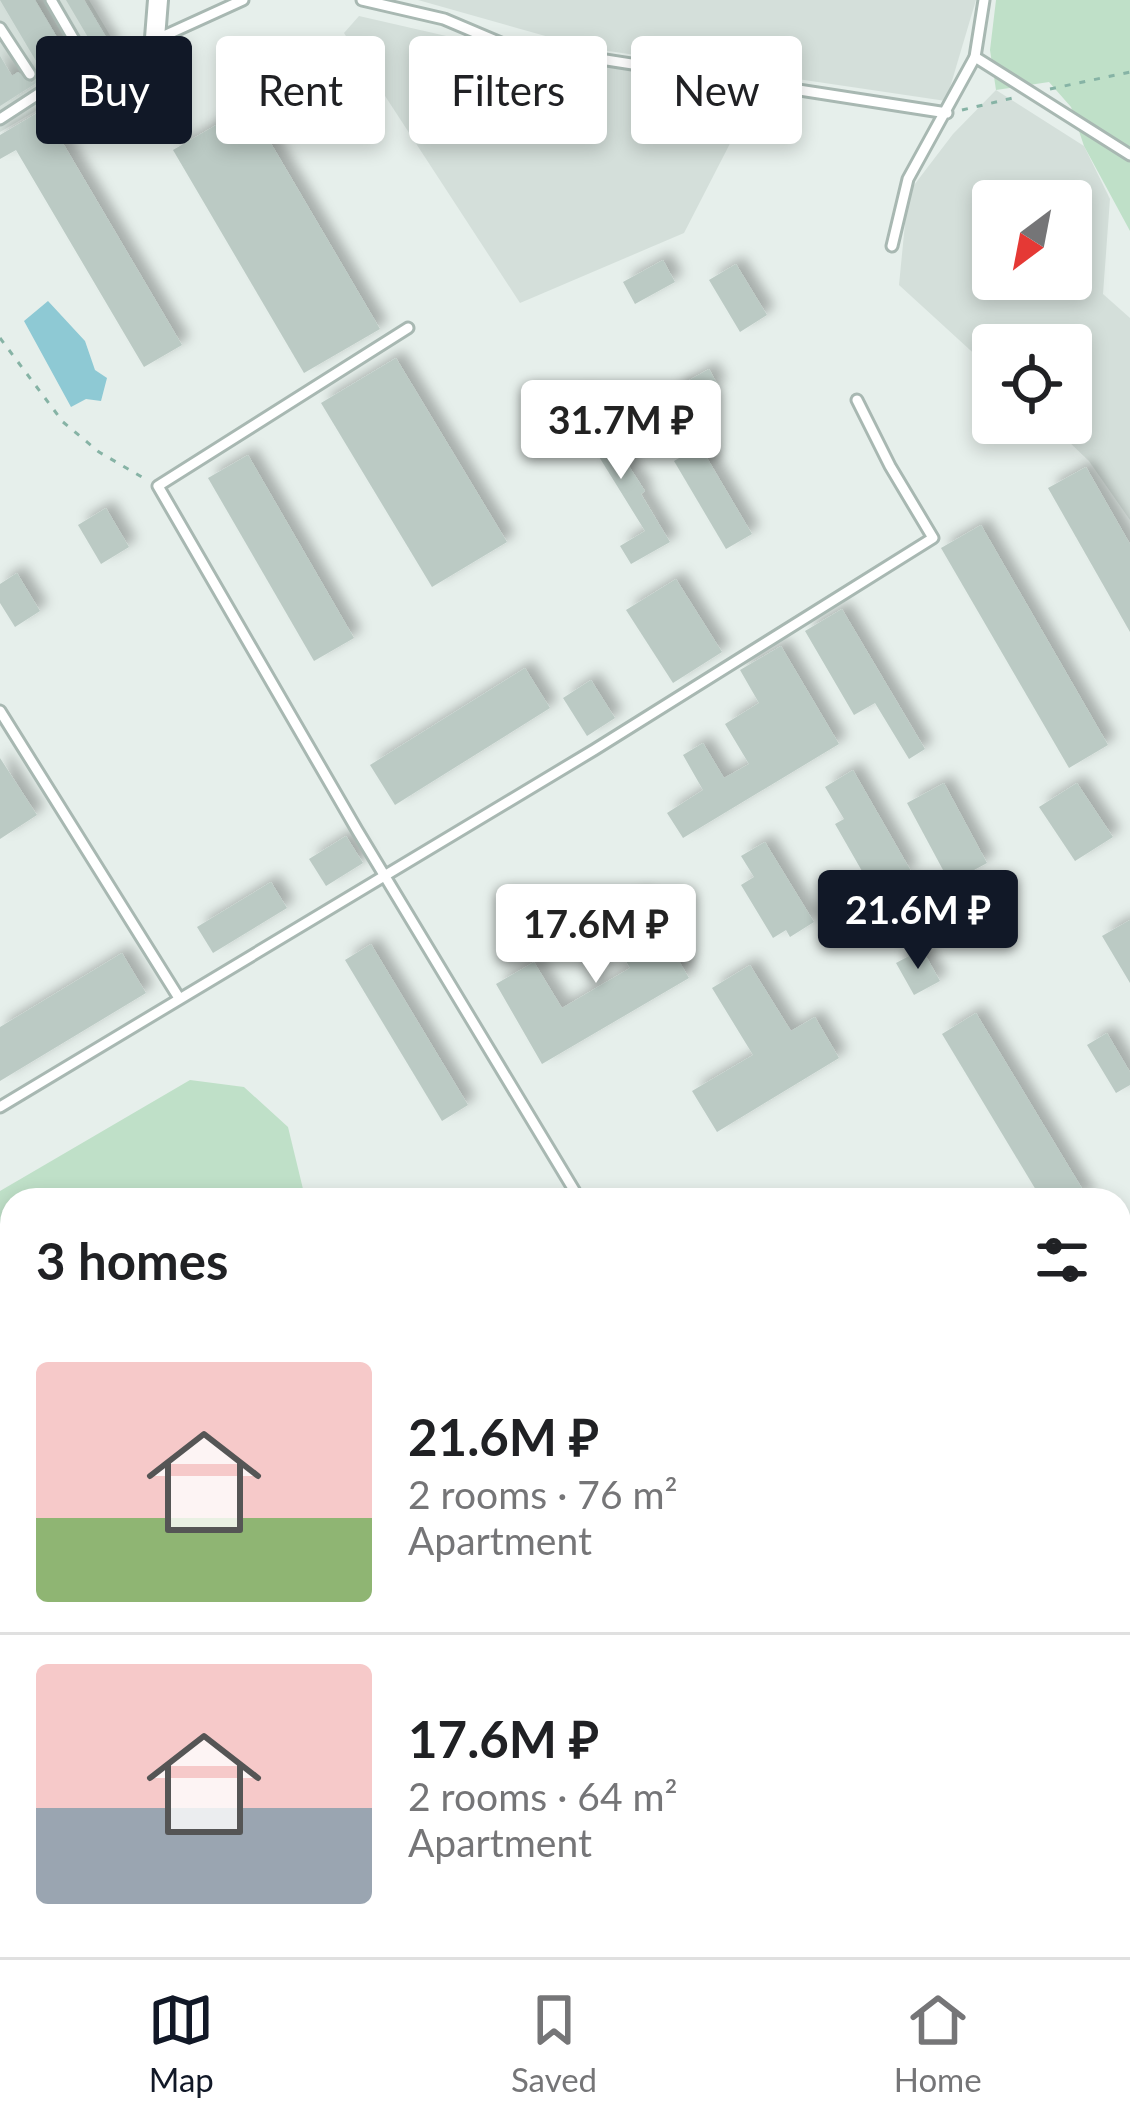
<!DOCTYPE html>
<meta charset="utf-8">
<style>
body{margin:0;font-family:Lato,sans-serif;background:#f6f6f6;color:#202124;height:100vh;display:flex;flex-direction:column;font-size:45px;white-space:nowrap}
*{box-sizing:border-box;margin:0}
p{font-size:39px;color:#757577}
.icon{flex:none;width:66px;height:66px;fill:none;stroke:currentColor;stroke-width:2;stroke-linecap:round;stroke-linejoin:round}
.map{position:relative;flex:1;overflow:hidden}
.sheet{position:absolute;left:0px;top:1188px;width:1131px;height:771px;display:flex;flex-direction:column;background:#fff;border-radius:36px 36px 0 0;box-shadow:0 6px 18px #0003}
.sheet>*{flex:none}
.banner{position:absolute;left:36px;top:36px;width:1059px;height:108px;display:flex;gap:24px}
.needle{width:78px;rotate:212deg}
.controls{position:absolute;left:972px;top:180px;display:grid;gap:24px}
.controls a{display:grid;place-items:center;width:120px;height:120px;border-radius:12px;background:#fff;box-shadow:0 6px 18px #0003;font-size:60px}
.price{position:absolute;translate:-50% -102px;padding:0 27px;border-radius:12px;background:#fff;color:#222;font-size:39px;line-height:78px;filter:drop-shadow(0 3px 6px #0008)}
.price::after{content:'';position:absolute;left:50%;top:72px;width:36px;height:27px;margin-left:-18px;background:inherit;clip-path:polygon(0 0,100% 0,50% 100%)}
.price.current{background:#111827;color:#fff}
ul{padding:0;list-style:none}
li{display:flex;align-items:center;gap:36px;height:300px;padding:0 36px}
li+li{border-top:3px solid #e0e0e0}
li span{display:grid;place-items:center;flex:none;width:336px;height:240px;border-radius:12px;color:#555}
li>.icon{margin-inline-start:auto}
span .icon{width:144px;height:144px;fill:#fffc;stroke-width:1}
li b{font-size:51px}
h2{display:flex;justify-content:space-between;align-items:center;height:144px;padding:0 36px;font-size:51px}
.pill{padding:0 42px;border-radius:12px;background:#fff;box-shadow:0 6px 18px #0003;font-size:42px;line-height:108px}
.pill.current{background:#111827;color:#fff}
.dock{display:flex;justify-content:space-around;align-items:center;height:168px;border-top:3px solid #e0e0e0;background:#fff;font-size:33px;color:#757577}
.dock a{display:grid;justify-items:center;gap:6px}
.dock .current{color:#111827}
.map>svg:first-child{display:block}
.built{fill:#d4dfda;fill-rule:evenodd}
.green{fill:#bfe0c8}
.water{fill:#8ec9d4}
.building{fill:#bbcac4;filter:url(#shadow)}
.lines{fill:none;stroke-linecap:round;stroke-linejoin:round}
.lane-casing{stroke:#a8b8b2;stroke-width:15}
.street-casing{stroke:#a8b8b2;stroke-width:24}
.path{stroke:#86b3a5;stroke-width:3;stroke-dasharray:6 9;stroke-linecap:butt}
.lane{stroke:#fff;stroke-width:9}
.street{stroke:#fff;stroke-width:18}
</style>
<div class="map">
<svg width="1130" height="1957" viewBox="0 0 1130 1957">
<defs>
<filter id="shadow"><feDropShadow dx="8" dy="-8" stdDeviation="6" flood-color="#0004"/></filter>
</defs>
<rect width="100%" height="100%" fill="#e6efeb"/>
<g class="built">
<path d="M0,0H89L124,59L0,132Z"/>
<path d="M418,0H976L946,101L588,48Z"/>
<path d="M359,16L503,49L758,89L684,233L520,303L344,33Z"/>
<path d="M996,90L1084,146L1110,199L1103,294L1130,318V520L1089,461L1049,423H1071V345H993V371L899,285L908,193L953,134ZM993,201H1071V279H993Z"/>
</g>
<g class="green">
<path d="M996,0H1130V231L1084,146L1071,107L1049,82L996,90L990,50Z"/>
<path d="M190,1080L244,1087L288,1127L303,1189L297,1200H12L9,1363L0,1354V1191Z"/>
</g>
<path class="water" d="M48,301L85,341L95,370L107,378L101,401L86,399L71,407L24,321Z"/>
<g class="building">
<path d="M0,0H35L71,61L0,106V56L12,76L18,72L32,83L39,75L36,61Z"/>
<path d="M66,0H84L113,49L99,56Z"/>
<path d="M142,56L155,78L57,133L182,345L144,367L16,150L0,159V135L108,71Z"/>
<path d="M249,106L380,329L304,373L173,150Z"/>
<path d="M663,260L675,282L635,304L623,282Z"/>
<path d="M736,264L767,315L740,332L709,280Z"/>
<path d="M396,358L507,542L432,587L321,403Z"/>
<path d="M709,369L719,387L683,406L673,389Z"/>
<path d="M583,395L645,491L641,494L670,542L631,564L620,546L645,531L567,405Z"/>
<path d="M700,446L752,534L726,549L674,461Z"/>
<path d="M248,455L354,638L314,661L208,478Z"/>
<path d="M1086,467L1130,544V632L1048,488Z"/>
<path d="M106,508L129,547L101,564L78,525Z"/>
<path d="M981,525L1108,745L1069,768L941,548Z"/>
<path d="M17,573L40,611L15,627L0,603V584Z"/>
<path d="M676,579L722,652L673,683L626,610Z"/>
<path d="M842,609L925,749L909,759L875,703L854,715L805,631Z"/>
<path d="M781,646L839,744L683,838L667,813L703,790L683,755L703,743L724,778L749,764L725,724L759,703L740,670Z"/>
<path d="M525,668L550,708L395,805L370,765Z"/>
<path d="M591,680L615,718L587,736L563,698Z"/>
<path d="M0,758L37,815L0,839Z"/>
<path d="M853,770L911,871L874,892L835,824L844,819L825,787Z"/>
<path d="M944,783L987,863L950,883L907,803Z"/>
<path d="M1077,783L1113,837L1075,861L1039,807Z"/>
<path d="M346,836L363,863L326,886L309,859Z"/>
<path d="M765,842L814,922L790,937L786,930L773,938L741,885L754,877L741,856Z"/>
<path d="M271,882L287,908L213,953L197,927Z"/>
<path d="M641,896L689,978L542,1064L496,984L534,962L562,1008L630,968L602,919Z"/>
<path d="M1130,920V983L1102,936Z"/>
<path d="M371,944L468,1105L442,1121L345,960Z"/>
<path d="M922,949L940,981L914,995L896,963Z"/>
<path d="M122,953L146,993L0,1081V1027Z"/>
<path d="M750,965L791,1031L815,1017L839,1058L717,1132L692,1091L753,1055L712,988Z"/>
<path d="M976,1013L1089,1200H1042L942,1034Z"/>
<path d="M1107,1033L1130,1072V1085L1116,1093L1087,1045Z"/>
<path d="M0,1807L12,1828V1837L0,1844Z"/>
<path d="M12,1903V1954L0,1957V1910Z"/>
</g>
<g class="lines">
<g class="lane-casing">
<g id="lane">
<path d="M51,0L91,69"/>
<path d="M362,0L444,19L503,44L947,113"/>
<path d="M0,28L30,74"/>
<path d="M975,57L1130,155"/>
<path d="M0,119L43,91L243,0"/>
<path d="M892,246L908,179L975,57L984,0"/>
<path d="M408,328L158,486L357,830L580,1200"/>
<path d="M0,711L179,998"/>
<path d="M0,1107L594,750L933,538L890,466L857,400"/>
<path d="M1119,1316L1130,1310"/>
<path d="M1119,1363L1130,1383"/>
<path d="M1119,1543L1130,1537"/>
<path d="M0,1624L12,1645"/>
<path d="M0,1671L12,1664"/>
<path d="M1119,1827L1130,1820"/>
<path d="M206,1947L212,1957"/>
<path d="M241,1947L253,1957"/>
<path d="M36,1957L53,1947"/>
<path d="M414,1957L430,1947"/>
<path d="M894,1957L911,1947"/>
</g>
</g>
<g class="street-casing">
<path id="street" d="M155,38L158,0"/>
</g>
<g class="path">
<path d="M1050,89L1130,72"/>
<path d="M962,110L1017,97"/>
<path d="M0,338L63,422L99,452L147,480"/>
</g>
<use href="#lane" class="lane"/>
<use href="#street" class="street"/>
</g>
</svg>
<div class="controls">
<a><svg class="needle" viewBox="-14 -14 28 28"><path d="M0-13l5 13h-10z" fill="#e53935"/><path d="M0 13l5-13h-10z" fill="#757577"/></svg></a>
<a><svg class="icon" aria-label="locate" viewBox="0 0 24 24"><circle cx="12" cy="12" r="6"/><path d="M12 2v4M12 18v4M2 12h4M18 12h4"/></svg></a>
</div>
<b class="price" style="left:621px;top:482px">31.7M ₽</b>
<b class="price current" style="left:918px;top:972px">21.6M ₽</b>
<b class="price" style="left:596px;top:986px">17.6M ₽</b>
<div class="banner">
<a class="pill current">Buy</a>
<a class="pill">Rent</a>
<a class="pill">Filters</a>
<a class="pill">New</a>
</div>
<section class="sheet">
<h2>3 homes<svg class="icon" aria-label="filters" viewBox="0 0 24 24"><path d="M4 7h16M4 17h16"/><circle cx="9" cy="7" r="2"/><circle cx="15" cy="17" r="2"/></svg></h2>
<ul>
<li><span style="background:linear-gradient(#f6c9c9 65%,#8fb573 0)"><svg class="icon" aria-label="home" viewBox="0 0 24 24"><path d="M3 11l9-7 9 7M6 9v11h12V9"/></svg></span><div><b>21.6M ₽</b><p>2 rooms · 76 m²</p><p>Apartment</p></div></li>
<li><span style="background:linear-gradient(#f6c9c9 60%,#9aa5b1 0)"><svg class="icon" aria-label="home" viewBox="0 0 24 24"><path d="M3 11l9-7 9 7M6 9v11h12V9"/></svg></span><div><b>17.6M ₽</b><p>2 rooms · 64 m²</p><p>Apartment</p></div></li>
</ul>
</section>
</div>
<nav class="dock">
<a class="current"><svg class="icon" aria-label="map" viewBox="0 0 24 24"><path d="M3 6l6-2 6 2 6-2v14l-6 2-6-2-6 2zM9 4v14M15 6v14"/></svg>Map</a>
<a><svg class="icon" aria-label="saved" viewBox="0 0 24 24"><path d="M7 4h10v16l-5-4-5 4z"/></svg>Saved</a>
<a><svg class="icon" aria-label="home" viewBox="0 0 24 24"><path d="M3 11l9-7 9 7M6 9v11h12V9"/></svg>Home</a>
</nav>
